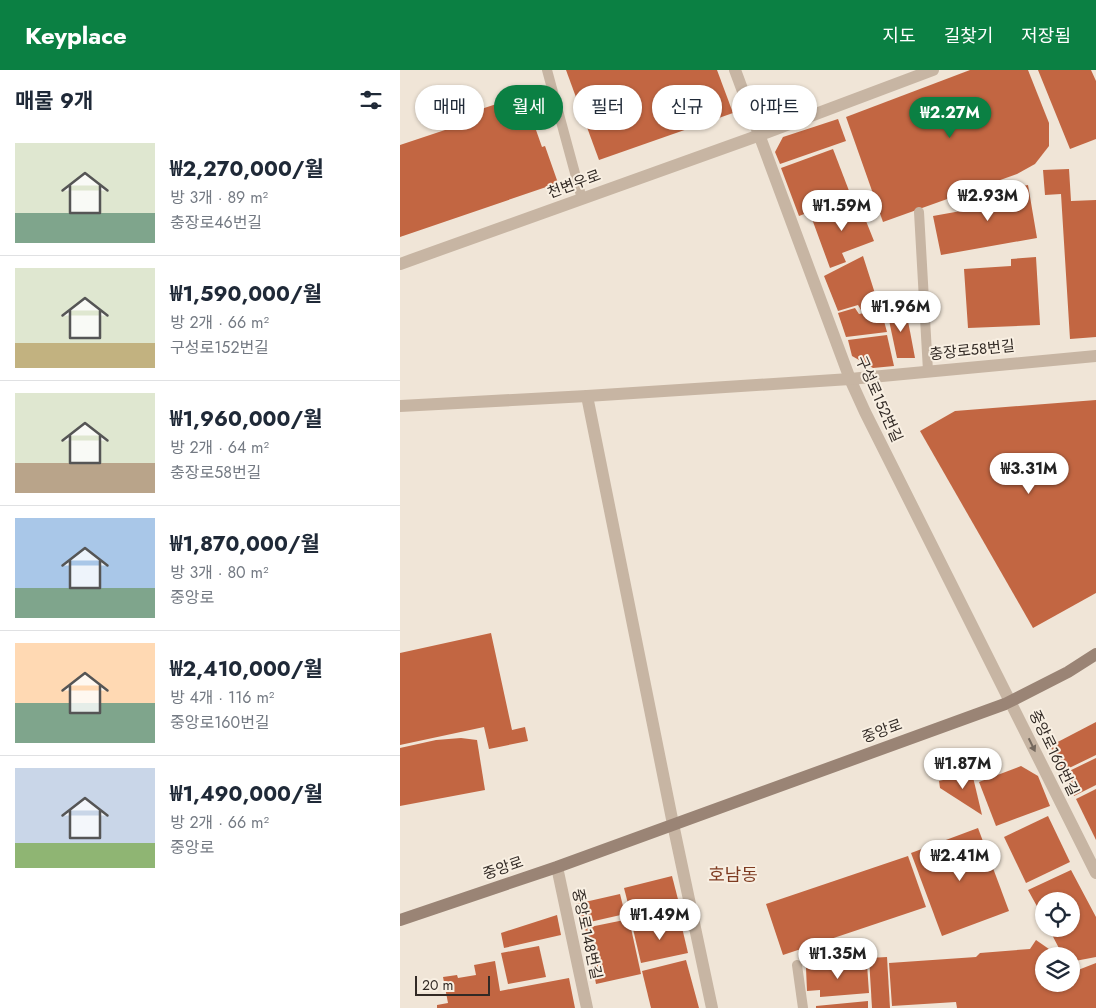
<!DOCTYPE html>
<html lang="ko">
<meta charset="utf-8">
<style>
body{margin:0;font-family:Jost,"Noto Sans KR",sans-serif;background:#f6f6f7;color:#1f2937;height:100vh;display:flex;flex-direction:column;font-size:19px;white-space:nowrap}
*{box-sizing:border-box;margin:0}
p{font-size:16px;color:#747a83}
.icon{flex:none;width:28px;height:28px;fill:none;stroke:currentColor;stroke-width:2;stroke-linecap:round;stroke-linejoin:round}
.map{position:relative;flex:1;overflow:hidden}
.drawer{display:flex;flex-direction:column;background:#fff;width:400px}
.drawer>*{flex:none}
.top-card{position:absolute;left:15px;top:15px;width:475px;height:45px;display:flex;gap:10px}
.buttons{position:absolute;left:635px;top:822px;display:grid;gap:10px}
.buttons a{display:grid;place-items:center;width:45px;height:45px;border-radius:50%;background:#fff;box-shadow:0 1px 4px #0004;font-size:25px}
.scale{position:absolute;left:15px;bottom:12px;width:75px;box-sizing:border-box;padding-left:5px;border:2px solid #322a25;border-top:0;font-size:14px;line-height:18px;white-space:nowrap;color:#322a25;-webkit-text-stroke:4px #f8efe2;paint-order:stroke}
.price{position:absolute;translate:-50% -42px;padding:0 11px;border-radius:18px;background:#fff;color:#222;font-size:16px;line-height:32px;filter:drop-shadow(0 1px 2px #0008)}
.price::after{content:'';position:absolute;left:50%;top:30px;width:15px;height:11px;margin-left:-8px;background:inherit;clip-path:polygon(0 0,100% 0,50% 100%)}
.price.active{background:#0b8043;color:#fff}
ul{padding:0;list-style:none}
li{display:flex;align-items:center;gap:15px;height:125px;padding:0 15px}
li+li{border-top:1px solid #e0e1e3}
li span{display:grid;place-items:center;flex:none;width:140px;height:100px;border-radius:0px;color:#555}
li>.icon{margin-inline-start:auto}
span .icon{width:60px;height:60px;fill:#fffc;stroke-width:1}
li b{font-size:21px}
h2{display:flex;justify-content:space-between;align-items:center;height:60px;padding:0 15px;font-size:21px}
.chip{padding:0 18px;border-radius:22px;background:#fff;box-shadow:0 1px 4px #0004;font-size:18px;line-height:45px}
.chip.active{background:#0b8043;color:#fff}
header{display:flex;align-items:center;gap:30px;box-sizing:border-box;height:70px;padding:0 25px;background:#0b8043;color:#fff}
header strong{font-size:24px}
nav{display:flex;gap:28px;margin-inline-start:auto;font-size:18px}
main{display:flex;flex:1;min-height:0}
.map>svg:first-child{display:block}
.building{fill:#c26642}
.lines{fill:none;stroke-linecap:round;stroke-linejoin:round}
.lane{stroke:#c7b5a3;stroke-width:10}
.street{stroke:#c7b5a3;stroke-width:12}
.secondary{stroke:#9a8475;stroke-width:12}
.oneway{fill:#75695e}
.labels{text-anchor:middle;stroke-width:4;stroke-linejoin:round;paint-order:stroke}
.street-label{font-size:15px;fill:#322a25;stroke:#f8efe2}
.quarter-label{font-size:18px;fill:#7e3b21;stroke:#f8efe2}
</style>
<header>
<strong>Keyplace</strong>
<nav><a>지도</a><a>길찾기</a><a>저장됨</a></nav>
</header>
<main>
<section class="drawer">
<h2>매물 9개<svg class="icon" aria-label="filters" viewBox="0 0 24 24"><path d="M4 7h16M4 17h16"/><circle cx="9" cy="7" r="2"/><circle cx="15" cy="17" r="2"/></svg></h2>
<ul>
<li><span style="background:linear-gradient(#dfe7d0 70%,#7fa58c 0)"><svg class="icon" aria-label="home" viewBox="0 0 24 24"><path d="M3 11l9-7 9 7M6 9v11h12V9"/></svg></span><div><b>₩2,270,000/월</b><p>방 3개 · 89 m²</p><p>충장로46번길</p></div></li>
<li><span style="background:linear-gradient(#dfe7d0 75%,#c2b280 0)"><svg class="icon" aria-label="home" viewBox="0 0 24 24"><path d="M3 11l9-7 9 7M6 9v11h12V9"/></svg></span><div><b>₩1,590,000/월</b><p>방 2개 · 66 m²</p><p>구성로152번길</p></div></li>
<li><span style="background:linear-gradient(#dfe7d0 70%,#b9a48a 0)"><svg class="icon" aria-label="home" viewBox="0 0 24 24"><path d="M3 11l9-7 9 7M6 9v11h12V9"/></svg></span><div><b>₩1,960,000/월</b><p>방 2개 · 64 m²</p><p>충장로58번길</p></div></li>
<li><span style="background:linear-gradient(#a9c7e8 70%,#7fa58c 0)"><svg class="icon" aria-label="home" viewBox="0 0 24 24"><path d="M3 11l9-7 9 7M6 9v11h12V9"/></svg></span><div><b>₩1,870,000/월</b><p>방 3개 · 80 m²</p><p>중앙로</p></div></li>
<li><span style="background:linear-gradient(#ffd9b3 60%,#7fa58c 0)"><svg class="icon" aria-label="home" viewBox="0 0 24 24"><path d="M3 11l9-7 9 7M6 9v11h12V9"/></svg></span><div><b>₩2,410,000/월</b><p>방 4개 · 116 m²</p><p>중앙로160번길</p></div></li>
<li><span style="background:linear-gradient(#c9d6e8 75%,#8fb573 0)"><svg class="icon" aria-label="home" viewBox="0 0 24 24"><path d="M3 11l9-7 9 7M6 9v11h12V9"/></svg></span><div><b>₩1,490,000/월</b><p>방 2개 · 66 m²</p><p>중앙로</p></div></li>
</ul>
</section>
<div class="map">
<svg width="696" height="938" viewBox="0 0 696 938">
<rect width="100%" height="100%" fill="#f0e5d7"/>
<g class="building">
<path d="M166,0H317L333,43L199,90Z"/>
<path d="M570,0H628L649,53V76L635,94L617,104L483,152L446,47Z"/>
<path d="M638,0H691L696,11V69L670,79Z"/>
<path d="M127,24L139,59L136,60L142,77L145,76L158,113L0,167V75L48,59L45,51Z"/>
<path d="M438,49L446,71L380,94L375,82L383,67Z"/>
<path d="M433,79L451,126L399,146L381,98Z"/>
<path d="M669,99L671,131L696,130V267L670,269L661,124L645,125L643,100Z"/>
<path d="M628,115L637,168L541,185L533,146L583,137L580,124Z"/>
<path d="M458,131L474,171L442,183L446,192L430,198L412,149Z"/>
<path d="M463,186L479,236L461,240L458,235L438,241L424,206Z"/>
<path d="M636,187L640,255L568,258L564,199L611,196V189Z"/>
<path d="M505,235L515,288H497L487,241Z"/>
<path d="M455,238L459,244L481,240L487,262L446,267L438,243Z"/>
<path d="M487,265L494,296L473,298L452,286L448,270Z"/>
<path d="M696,330V523L633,558L520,361L555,341Z"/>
<path d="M91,563L112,660L125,657L128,671L89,679L84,657L0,675V583Z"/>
<path d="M696,652V685L663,701L650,676Z"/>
<path d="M61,668L77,670L85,720L0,736V678L36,670Z"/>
<path d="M696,688V715L674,726L663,704Z"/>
<path d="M621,696L638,706L650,736L596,756L579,712Z"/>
<path d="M572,703L582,745L540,718L539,711Z"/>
<path d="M696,719V770L676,729Z"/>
<path d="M648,746L670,792L626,813L604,767Z"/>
<path d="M578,758L609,841L542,866L511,783Z"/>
<path d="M508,786L526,837L383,885L366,834Z"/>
<path d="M671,800L696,847V887L675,891L671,889V886L662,884L649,859H671V831H644V849L628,820Z"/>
<path d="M272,806L281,841L233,853L224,818Z"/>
<path d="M220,824L225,844L181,854L176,834Z"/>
<path d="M157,845L161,865L104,878L101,863Z"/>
<path d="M229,849L241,904L196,914L185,858Z"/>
<path d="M280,849L288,883L241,893L233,859Z"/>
<path d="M636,870L659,886H644V914H671V895L678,900L696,893V938H557L556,932L492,936L489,893L576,887L580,883L630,879Z"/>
<path d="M139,876L146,907L108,914L101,883Z"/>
<path d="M487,887L490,938H472L469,888Z"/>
<path d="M286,890L299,938H251L242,901Z"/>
<path d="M95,891L100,921L169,908L175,938H37V935L48,933L43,907L57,905L58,908L76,905L74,895Z"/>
<path d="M467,894L469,923L420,927V920L407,921L406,898Z"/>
<path d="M468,931V938H416V936Z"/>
</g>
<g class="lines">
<g class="lane">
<path d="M147,0L182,129"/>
<path d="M519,142L528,301"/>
<path d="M397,895L403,938"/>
</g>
<g class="street">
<path d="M335,0L450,309L465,342L696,803"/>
<path d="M0,194L360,65L533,0"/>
<path d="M187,326L273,754L312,938"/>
<path d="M0,336L187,326L450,309L696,286"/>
<path d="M157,797L187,938"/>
</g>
<path class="secondary" d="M0,850L157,797L605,634L668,602L696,584"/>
</g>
<defs><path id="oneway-solid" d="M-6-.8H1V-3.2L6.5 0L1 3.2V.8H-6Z" transform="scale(1.25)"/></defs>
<use class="oneway" href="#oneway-solid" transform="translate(632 675) rotate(64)"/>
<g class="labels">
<g class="street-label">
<text transform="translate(174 114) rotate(-20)" y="5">천변우로</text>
<text transform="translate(572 280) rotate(-6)" y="5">충장로58번길</text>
<text transform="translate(479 329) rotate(66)" y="5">구성로152번길</text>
<text transform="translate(482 661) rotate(-20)" y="5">중앙로</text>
<text transform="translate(654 683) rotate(64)" y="5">중앙로160번길</text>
<text transform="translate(103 798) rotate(-19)" y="5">중앙로</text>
<text transform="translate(187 864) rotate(78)" y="5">중앙로148번길</text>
</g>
<g class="quarter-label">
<text x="333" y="811">호남동</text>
</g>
</g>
</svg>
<div class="buttons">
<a><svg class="icon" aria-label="locate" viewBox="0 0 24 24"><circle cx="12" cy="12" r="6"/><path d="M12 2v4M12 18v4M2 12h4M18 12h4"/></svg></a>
<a><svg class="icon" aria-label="layers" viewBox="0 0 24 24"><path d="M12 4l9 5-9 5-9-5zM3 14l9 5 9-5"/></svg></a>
</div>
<div class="scale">20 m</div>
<b class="price active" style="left:550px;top:69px">₩2.27M</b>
<b class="price" style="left:588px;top:152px">₩2.93M</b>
<b class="price" style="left:442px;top:162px">₩1.59M</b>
<b class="price" style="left:501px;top:263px">₩1.96M</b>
<b class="price" style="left:629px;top:425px">₩3.31M</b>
<b class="price" style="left:563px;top:720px">₩1.87M</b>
<b class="price" style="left:560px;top:812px">₩2.41M</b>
<b class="price" style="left:260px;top:871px">₩1.49M</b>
<b class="price" style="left:438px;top:910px">₩1.35M</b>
<div class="top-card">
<a class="chip">매매</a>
<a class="chip active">월세</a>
<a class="chip">필터</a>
<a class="chip">신규</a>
<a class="chip">아파트</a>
</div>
</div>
</main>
